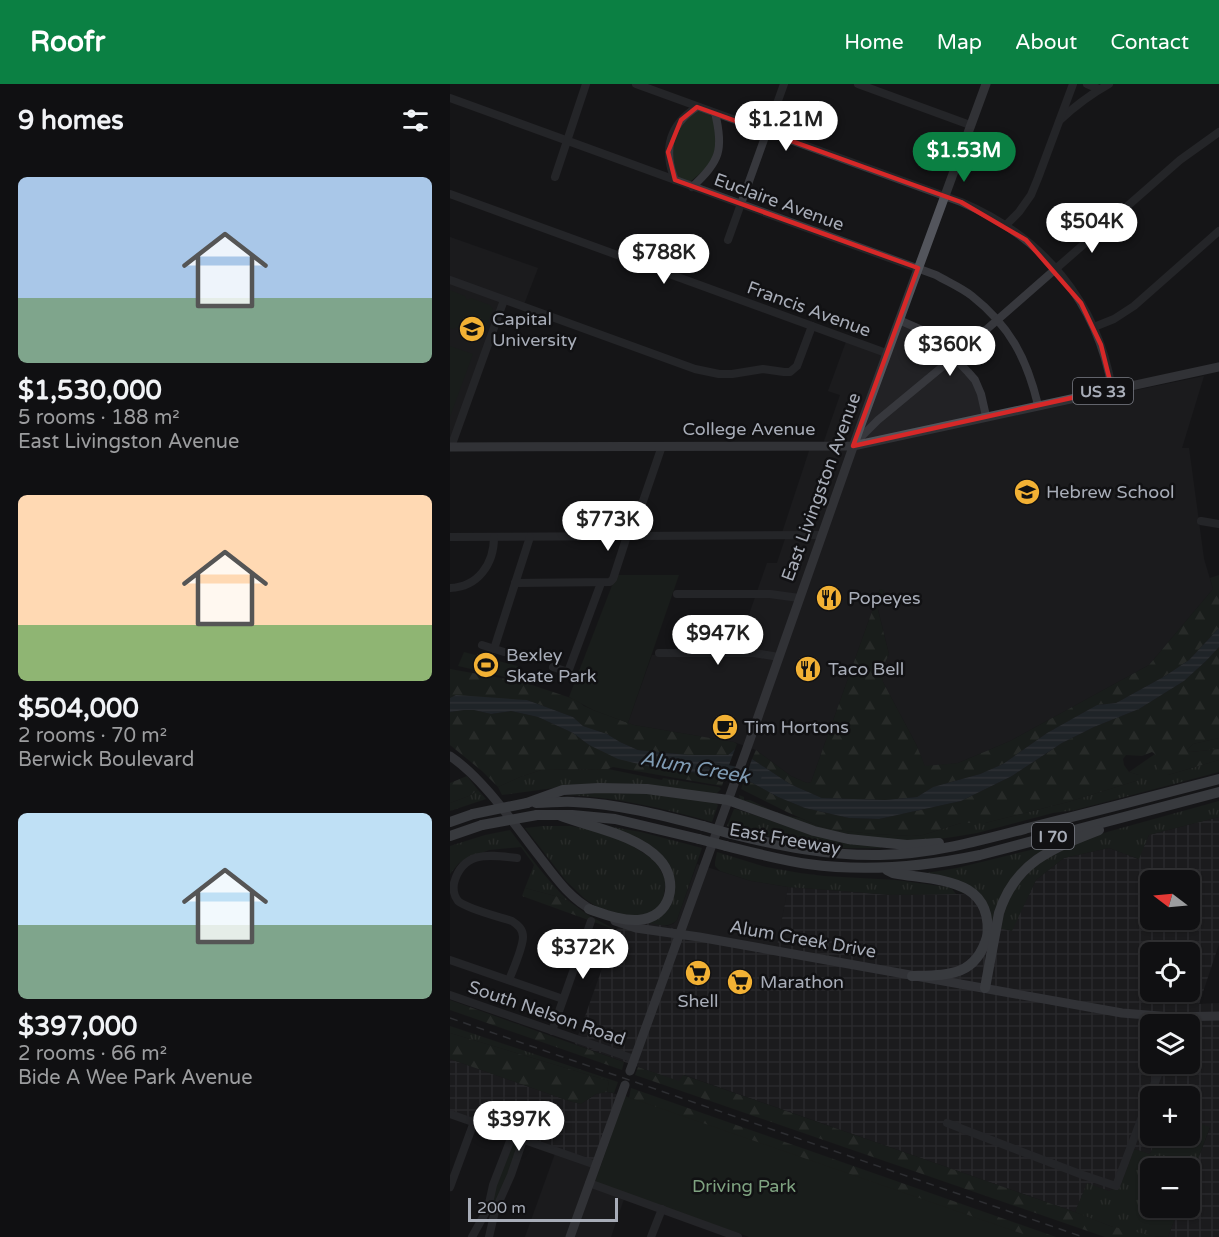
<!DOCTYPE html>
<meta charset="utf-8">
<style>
body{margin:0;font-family:"Varela Round",sans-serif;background:#19191b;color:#f1f3f6;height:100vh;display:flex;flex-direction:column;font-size:22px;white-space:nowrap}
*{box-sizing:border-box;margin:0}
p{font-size:20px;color:#9c9d9f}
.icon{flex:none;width:33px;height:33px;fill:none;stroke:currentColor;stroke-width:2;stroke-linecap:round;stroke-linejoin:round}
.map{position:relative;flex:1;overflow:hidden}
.panel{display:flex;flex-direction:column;background:#101012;width:450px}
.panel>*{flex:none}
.needle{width:39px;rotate:286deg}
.controls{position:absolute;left:690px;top:786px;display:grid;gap:12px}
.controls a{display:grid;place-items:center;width:60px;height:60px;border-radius:9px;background:#101012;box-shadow:0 2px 4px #0004,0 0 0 2px #303032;font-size:30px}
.scale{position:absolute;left:18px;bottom:15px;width:150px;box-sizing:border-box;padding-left:6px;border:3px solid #a8adb8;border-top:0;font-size:16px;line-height:21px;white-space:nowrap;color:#a8adb8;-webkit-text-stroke:4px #111113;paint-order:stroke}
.price{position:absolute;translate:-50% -51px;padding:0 14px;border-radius:21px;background:#fff;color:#222;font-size:20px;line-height:39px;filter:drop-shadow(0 2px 3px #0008)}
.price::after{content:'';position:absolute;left:50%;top:36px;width:18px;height:14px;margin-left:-9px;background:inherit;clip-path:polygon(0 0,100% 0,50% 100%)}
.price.active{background:#0b8043;color:#fff}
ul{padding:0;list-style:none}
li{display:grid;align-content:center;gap:12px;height:318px;padding:0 18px}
li span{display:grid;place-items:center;height:186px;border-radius:9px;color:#555}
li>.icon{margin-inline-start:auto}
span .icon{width:108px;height:108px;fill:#fffc;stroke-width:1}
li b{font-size:26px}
h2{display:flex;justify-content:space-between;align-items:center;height:72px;padding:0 18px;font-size:26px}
header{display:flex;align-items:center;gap:36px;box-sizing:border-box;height:84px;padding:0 30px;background:#0b8043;color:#fff}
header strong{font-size:28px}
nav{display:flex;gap:33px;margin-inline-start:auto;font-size:21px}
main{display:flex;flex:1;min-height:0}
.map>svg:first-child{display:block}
.built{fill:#222225}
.industrial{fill:url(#industrial-grid);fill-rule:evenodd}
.grass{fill:url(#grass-tufts)}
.forest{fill:url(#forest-firs)}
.green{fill:#1e261f}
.water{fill:url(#water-rules)}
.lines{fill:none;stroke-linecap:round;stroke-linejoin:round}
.river{stroke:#2c353c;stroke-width:9}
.minor{stroke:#37383d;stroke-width:8}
.major{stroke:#53555c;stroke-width:9}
.highway{stroke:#63666e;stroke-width:10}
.rail{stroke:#4a4c52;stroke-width:1.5;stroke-dasharray:8 6;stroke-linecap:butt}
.highway-bridge{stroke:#63666e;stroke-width:10}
.marked{fill:none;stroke:#d62828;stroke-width:4.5;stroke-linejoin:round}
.labels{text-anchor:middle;stroke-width:5;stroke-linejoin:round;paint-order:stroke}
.shield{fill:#111113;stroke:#7b7e86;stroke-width:1.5}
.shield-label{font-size:16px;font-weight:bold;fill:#a8adb8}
.street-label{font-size:18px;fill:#a8adb8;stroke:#111113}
.poi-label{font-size:18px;fill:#a8adb8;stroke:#111113;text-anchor:start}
.park-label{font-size:18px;fill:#7fa381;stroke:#111113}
.water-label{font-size:20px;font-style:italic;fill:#7f9bb3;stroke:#111113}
</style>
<header>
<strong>Roofr</strong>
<nav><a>Home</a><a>Map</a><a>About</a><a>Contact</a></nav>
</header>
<main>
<section class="panel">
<h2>9 homes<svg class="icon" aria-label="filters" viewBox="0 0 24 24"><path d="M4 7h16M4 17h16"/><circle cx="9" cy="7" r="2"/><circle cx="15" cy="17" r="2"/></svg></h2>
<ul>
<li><span style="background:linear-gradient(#a9c7e8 65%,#7fa58c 0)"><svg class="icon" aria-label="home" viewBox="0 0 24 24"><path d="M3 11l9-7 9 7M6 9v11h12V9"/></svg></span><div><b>$1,530,000</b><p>5 rooms · 188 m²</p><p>East Livingston Avenue</p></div></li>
<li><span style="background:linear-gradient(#ffd9b3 70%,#8fb573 0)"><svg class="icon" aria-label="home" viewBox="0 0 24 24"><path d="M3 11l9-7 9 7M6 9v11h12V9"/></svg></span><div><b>$504,000</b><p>2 rooms · 70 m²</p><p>Berwick Boulevard</p></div></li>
<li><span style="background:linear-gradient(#bfe0f5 60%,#7fa58c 0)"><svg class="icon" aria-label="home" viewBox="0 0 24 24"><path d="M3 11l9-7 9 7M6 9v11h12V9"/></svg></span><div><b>$397,000</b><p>2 rooms · 66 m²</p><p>Bide A Wee Park Avenue</p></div></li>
</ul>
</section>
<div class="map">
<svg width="769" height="1153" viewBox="0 0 769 1153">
<defs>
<pattern id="industrial-grid" width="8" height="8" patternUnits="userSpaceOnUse" patternTransform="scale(1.5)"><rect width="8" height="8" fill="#222225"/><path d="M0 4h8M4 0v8" fill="none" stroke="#3f3f43"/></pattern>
<pattern id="grass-tufts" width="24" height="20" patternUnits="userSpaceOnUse" patternTransform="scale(1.5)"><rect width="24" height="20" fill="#1e261f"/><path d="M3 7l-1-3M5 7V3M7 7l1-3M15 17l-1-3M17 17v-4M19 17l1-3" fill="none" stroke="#3c433d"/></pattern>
<pattern id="forest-firs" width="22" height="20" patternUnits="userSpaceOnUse" patternTransform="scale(1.5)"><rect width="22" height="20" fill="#1e261f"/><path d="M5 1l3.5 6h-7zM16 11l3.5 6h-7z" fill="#3c433d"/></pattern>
<pattern id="water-rules" width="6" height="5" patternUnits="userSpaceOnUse" patternTransform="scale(1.5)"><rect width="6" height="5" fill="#2c353c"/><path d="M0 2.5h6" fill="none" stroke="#485056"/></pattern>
</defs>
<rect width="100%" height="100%" fill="#161618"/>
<g class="built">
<path d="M0,153L88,184L73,223L54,216L0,363Z"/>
<path d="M448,233L477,245L527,300L539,337L754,292L732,364H739L754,475L763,505L699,581L560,657L508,679L475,683L466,660L433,598L432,585L439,570L428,525L434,507L430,505L361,698L357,699L341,692L306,666L284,658L184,641L178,639L202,571L286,568L317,479H327L336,452H331L361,361L373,360L390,311L378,307L397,255L435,269Z"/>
<path d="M247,780L301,797L338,803L326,867L230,847L217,842L223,840L227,836Z"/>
<path d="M106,1067L150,1083L176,1109L161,1153H75Z"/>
</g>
<g class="industrial">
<path d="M769,733V860L749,920L769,919V1153H718L729,1124H740V1096L760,1044L740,1036V1012H700V1052H708L700,1070L684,1065L671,1100L659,1107L637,1100L625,1128L234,991L230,998L125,960L166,846L176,834L217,842L230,847L326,867L338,803L442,811L506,810L521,811L561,847L586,796L614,774L659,764L688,775L699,751ZM700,796H740V836H700ZM700,868H740V908H700ZM700,940H740V980H700Z"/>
<path d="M0,975L119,1017L131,1020L146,1010L157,1008L175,1012L150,1083L0,1029Z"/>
</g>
<g class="grass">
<path d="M769,654V665L740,668L737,666L743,660Z"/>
<path d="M705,670L718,691L769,676V688L625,726L603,729L527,749L503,753L482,756L437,757L372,745L290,716L289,711L294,713V716H300L323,727L338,732L350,734L369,742L386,746L423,750L462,752L473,751L511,739H535L618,718L689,696V691L679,688Z"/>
<path d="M158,685L212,696L213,694L269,703L271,705L266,710L111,703L52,711L48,703L70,693L91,686Z"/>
<path d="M28,706L36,715L0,727V719L19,712Z"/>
<path d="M180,707L264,718L268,721L262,738C212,724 163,712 111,711Z"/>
<path d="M769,717V733L699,751L689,775L659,764L614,774L586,796L562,847L548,844L556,815L586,780L632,756L657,748Z"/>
<path d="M284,725H286L352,747L431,763V764C414,764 396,765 379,763C344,759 311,751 277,742Z"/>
<path d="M93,742H121L137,745L176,758L206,777L216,797L213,817L203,828L185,835L147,823L135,815L116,797L75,744Z"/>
<path d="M157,742L191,748L252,764L227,836C218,845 208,840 197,839L214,825L218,783Z"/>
<path d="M60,746C79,771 97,797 120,818L109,813L75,804L84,781L71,763L39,766L9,779L0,790V762L35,751Z"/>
<path d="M605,760L579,778L542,843L533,818L470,790L507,784Z"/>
<path d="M267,768L316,783L350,789L374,792L446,796L498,803L502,805L506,810L442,811L338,803L301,797L270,787L265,782V778Z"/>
<path d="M0,942L168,998L164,1009L157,1008L159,997L0,949Z"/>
<path d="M740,1036L760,1043L740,1096V1084H700V1124H729L718,1153C686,1153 653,1140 625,1128L637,1099L659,1107L671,1100L684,1065L700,1070L708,1052H740Z"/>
</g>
<g class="forest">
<path d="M769,491V544L739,576L715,592L666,619L647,621L629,631L597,649L553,680L530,690L483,703L467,713L435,716L372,714L340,700L302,675L306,666L341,692L357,699L361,698L430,505L434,506L428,526L439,570L432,585L433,598L466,660L475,682L508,679L560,657L699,581L763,505L760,494Z"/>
<path d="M769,563V654L743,660L737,666L740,668L769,665V676L718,691L711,689L703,676L705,670L702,668L692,672L676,671L673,675L674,681L679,688L689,691V696L618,718L535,739H511L473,751L462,752L423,750L386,746L369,742L337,728L291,705L295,695L328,713L355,724L399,734L429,735L511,717L562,692L612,659L644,643L689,625L734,597L756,577Z"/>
<path d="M0,585L56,595L82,601L127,616L134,622L143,626L184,641L284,658L287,660L285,665L278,671H238L188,666L170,658L157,650L133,642L123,633L77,616L0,614Z"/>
<path d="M14,626H24L41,630L61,627L88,633L123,649L139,661L234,688L254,689L275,692L272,702L163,683L158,685L91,686L70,693L48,703L32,687L0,661V628Z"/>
<path d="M17,692L28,706L19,712L0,719V699Z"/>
<path d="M75,804L109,813L120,818L138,831L166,846L72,812Z"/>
<path d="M0,916L174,978L172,986L0,926Z"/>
<path d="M0,949L159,997L157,1008L146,1010L131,1020L119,1017L0,975Z"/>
<path d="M188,983L229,997L233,991L625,1128L660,1142L708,1153H655L185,991Z"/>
<path d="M181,1004L606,1153H524L179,1014Z"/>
</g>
<g class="green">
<path d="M248,26C255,29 261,29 264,37L267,63L260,81L240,98L228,94L221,75L224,55L233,38Z"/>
<path d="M0,206L15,212L17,216L21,214L40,221L43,225L32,254C24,255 11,249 7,243L3,245L0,244Z"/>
<path d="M0,262L23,270L0,333Z"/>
<path d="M166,491H229L178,639L143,626L119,613Z"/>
<path d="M14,568L68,582L67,596L8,582Z"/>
<path d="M175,1012L582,1153H299L145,1098Z"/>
<path d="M64,1058L68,1060L59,1090L46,1119L43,1120L44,1101L62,1059Z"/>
</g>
<g class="water">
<path d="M769,544V563L756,577L734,597L689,625L644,643L612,659L562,692L511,717L429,735L399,734L355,724L328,713L295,695L302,675L340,700L372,714L435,716L467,713L483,703L530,690L553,680L597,649L629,631L647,621L666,619L715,592L739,576Z"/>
<path d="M6,611L77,616L123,633L133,642L157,650L170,658L188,666L238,671H278L285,665L275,692L254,689L217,687L168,675L139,661L123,649L88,633L61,627L41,630L24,626H14L0,628V614Z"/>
</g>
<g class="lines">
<path class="river" d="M265,683L299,690L307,693"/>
<g class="minor">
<path d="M186,0L511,118C593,153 647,217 662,305"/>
<path d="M408,0L520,41"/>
<path d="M637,0L649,5"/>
<path d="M0,14L486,191C498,198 512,204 522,212C560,242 577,275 588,321"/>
<path d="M610,36C625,22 641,10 659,0"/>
<path d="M105,93L136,0"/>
<path d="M225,96C213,66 219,41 247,23"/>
<path d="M242,103C270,78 274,65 265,29"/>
<path d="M0,110L436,269"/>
<path d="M556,141L569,128L581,111L588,94L623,0"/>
<path d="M278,156L334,0"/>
<path d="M0,196L245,285L269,290H282L313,285L334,288H340L347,282L362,242"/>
<path d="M449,236L481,250L518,288L525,296L531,310L536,332"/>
<path d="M644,243L664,235L684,222L769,147"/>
<path d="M406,358L428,336L521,259L730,76L769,48"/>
<path d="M1,363L54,216"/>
<path d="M751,437L769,440"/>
<path d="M181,452L212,362"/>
<path d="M0,453L371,451"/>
<path d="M65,499L160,498L163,495L177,452"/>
<path d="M0,504C28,503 44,480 44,453"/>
<path d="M227,510H320L349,514"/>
<path d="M32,561L54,568"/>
<path d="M44,565L80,453"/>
<path d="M209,569H304L329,573"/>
<path d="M103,583L118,588L151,499"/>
<path d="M0,876L113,915"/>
<path d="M59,896C63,886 73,863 73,853C73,845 68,841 62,837C50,833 17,825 8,817C4,812 3,805 4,799C13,766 40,771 67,774"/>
<path d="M0,911L184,975"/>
<path d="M102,947L141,837"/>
<path d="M0,1030L146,1081"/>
<path d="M497,1039L630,1090L666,1102L712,980"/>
<path d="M139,1099L288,1153"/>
<path d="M0,1103L24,1038"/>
<path d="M22,1153L38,1124L43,1101L62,1052"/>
<path d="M39,1153L45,1127L61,1091L73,1056"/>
<path d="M201,1153L212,1125"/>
</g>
<g class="major">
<path d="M0,363L403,362L769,283"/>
<path d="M0,672C33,694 64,740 89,772C105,793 120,815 144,827"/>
<path d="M165,837L186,844L249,853L672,929L722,933L769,932"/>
<path d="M180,987L296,667L409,346L536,0"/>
<path d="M120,1153L175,1001"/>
</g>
<g class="highway">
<path d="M77,719L113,706L149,704L197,705L278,716L364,747L398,755L457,761L489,759"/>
<path d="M86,719C99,719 112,717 124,718C168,720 211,731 253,742"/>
<path d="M87,731H122L165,735L249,755"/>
<path d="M109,731C139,743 186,750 209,775C230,797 221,834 188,836C171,837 154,830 139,825"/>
<path d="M0,738L23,730"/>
<path d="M281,750C330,762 379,772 430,771C481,770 529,757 578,744C642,728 705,712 769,695"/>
<path d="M0,752L32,741"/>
<path d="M276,762C304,769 331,776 358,780C416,788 473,783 530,771L769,708"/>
<path d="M437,786L443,789C485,797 545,792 537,855"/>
<path d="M462,892C498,891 525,893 537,853"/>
<path d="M535,904L549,829C565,778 603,764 649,746"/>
</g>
<path class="rail" d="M0,934L633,1153"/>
<g class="highway-bridge">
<path d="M23,730L77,719"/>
<path d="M32,741L87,731"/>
<path d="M253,742L281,750"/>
<path d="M249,755L276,762"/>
</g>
</g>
<path d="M0 0H769V1153H0ZM247,23L511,118L576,156L631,219L651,261L662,305L403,362L468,184L225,96L218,68L231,36Z" fill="#161618" fill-opacity=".55" fill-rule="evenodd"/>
<path class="marked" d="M247,23L511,118L576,156L631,219L651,261L662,305L403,362L468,184L225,96L218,68L231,36Z"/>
<defs>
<g id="university-disc" transform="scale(1.35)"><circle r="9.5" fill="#f2b134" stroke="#111113"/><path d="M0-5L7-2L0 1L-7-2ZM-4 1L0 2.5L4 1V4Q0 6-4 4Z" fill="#111"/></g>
<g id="school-disc" transform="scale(1.35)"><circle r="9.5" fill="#f2b134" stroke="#111113"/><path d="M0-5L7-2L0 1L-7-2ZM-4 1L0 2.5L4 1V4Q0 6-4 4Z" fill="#111"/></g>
<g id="restaurant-disc" transform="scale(1.35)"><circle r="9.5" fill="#f2b134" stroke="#111113"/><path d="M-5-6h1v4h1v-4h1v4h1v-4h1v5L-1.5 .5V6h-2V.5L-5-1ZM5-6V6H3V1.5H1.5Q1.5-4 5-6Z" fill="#111"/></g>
<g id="stadium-disc" transform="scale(1.35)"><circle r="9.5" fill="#f2b134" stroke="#111113"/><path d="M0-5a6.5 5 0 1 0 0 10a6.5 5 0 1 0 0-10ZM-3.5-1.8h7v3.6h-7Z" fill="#111"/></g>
<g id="cafe-disc" transform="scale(1.35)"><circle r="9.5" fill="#f2b134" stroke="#111113"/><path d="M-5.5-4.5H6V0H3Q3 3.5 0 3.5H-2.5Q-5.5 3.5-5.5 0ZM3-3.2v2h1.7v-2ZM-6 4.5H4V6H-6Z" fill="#111"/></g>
<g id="supermarket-disc" transform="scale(1.35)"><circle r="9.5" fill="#f2b134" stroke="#111113"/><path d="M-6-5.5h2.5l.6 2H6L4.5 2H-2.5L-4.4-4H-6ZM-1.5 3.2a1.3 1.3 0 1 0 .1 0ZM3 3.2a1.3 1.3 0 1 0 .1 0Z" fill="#111"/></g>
</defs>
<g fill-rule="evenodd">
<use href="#university-disc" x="22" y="245"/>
<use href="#school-disc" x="577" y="408"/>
<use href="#restaurant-disc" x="379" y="514"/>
<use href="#stadium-disc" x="36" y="581"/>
<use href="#restaurant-disc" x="358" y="585"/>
<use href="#cafe-disc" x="275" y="643"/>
<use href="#supermarket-disc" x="248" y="889"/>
<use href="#supermarket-disc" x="290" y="898"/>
</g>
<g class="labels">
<g class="shield">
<rect x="623" y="294" width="60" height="26" rx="4.5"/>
<rect x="582" y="739" width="42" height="26" rx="4.5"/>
</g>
<g class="shield-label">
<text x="653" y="313">US 33</text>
<text x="603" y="758">I 70</text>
</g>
<g class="street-label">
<text transform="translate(329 118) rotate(20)" y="6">Euclaire Avenue</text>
<text transform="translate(359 225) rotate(20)" y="6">Francis Avenue</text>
<text x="299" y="351">College Avenue</text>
<text transform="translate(371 403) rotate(-70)" y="6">East Livingston Avenue</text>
<text transform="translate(335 755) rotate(10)" y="6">East Freeway</text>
<text transform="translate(353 855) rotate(10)" y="6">Alum Creek Drive</text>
<text transform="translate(97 929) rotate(19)" y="6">South Nelson Road</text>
</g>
<g class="poi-label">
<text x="42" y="241">Capital<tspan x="42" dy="21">University</tspan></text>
<text x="596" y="414">Hebrew School</text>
<text x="398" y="520">Popeyes</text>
<text x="56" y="577">Bexley<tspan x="56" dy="21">Skate Park</tspan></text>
<text x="378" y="591">Taco Bell</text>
<text x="294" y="649">Tim Hortons</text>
<text x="310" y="904">Marathon</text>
<text x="248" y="923" text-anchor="middle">Shell</text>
</g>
<g class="park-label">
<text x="294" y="1108">Driving Park</text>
</g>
<g class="water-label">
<text transform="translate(245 683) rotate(10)" y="7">Alum Creek</text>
</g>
</g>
</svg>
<div class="controls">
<a><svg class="needle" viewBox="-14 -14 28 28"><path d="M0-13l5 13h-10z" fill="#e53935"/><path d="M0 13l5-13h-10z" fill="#9c9d9f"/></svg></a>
<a><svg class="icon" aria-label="locate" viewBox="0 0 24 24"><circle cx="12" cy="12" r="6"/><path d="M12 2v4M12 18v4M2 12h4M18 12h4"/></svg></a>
<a><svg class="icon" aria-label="layers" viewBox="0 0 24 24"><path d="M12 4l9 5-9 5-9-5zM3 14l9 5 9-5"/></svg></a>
<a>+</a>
<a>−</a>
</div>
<div class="scale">200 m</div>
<b class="price" style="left:336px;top:68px">$1.21M</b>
<b class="price active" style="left:514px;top:99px">$1.53M</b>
<b class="price" style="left:642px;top:170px">$504K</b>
<b class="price" style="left:214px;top:201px">$788K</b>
<b class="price" style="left:500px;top:293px">$360K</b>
<b class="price" style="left:158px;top:468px">$773K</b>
<b class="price" style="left:268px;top:582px">$947K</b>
<b class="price" style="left:133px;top:896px">$372K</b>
<b class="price" style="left:69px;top:1068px">$397K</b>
</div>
</main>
